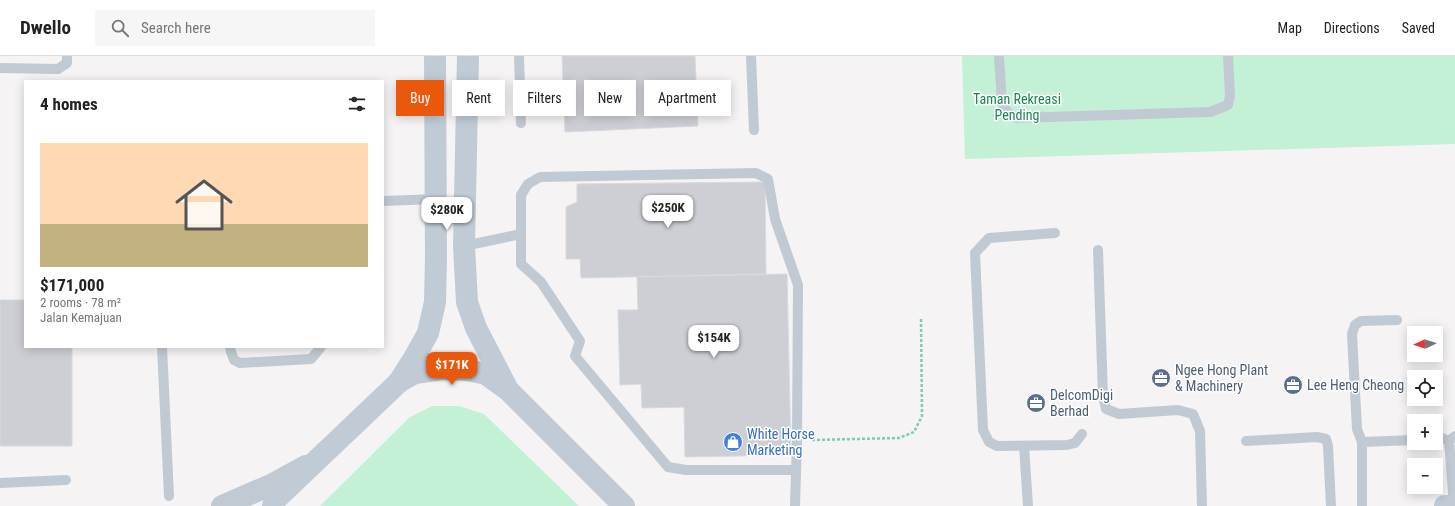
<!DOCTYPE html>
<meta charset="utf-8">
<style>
body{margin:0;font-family:"Roboto Condensed",sans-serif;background:#f6f6f6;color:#222;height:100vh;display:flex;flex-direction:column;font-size:15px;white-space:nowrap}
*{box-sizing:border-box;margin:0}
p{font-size:13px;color:#767676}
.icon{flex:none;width:22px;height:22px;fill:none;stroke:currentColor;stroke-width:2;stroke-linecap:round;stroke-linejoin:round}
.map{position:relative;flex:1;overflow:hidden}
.panel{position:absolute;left:24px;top:24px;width:360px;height:268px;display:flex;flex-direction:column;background:#fff;border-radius:0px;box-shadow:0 2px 10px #0003}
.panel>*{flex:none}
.banner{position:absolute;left:396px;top:24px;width:380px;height:36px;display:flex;gap:8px}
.needle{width:26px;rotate:266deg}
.fabs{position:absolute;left:1407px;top:270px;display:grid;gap:8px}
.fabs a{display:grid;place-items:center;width:36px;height:36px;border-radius:0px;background:#fff;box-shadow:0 2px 10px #0003;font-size:20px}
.price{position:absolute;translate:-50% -34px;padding:0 9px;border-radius:8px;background:#fff;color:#222;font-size:13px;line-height:26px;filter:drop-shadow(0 1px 2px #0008)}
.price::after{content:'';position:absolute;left:50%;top:24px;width:12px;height:9px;margin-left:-6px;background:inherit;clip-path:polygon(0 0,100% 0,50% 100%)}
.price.selected{background:#ea580c;color:#fff}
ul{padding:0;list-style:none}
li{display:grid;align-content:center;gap:8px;height:212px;padding:0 16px}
li span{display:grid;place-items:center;height:124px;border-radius:0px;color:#555}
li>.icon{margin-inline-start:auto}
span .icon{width:72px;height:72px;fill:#fffc;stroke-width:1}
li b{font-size:17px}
h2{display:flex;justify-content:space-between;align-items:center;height:48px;padding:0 16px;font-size:17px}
.pill{padding:0 14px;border-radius:0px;background:#fff;box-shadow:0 2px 10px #0003;font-size:14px;line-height:36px}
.pill.selected{background:#ea580c;color:#fff}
header{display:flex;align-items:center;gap:24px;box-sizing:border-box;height:56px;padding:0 20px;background:#fff;border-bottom:1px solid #e0e0e0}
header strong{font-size:19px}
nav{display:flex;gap:22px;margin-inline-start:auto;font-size:14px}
.search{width:280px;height:36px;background:#f6f6f6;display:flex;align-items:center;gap:10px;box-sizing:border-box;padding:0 14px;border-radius:0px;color:#767676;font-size:15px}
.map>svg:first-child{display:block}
.green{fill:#c3f1d5}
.building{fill:#cdcfd5;stroke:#d7d9de}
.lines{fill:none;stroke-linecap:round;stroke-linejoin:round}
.path{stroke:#7ad0a6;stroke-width:2.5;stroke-dasharray:3 2;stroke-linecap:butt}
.service{stroke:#c1cad2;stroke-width:10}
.tertiary{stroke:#c1cad2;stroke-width:22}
.secondary{stroke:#c1cbd6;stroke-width:22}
.labels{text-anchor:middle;stroke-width:3;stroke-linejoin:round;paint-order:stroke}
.park-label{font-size:14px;fill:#17864f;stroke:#fff}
.service-label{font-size:14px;fill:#4e5e75;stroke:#fff;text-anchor:start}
.shop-label{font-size:14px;fill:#366cbe;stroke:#fff;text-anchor:start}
</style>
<header>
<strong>Dwello</strong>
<div class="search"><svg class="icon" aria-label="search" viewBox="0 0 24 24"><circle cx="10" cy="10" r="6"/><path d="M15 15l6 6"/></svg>Search here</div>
<nav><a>Map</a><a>Directions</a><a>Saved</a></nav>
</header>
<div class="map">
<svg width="1455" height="450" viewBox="0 0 1455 450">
<rect width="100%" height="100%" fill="#f5f3f3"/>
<g class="green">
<path d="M962,0H1455V88L965,103Z"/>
<path d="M432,350H459L484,358L579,450H320L410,361Z"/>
</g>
<g class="building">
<path d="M562,0H695L698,70L565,76Z"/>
<path d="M765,126L766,218L581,222L580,203H566V151L577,146V128Z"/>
<path d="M787,218L791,399L685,401L684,351L642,352L641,328L620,329L618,254H638L637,221Z"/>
<path d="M0,244H25V291H72V390H0Z"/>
</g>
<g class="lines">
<path class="path" d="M812,384L899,382L914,376L922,360L921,262"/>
<g class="service">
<path d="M519,0L521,67"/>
<path d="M751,0L754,74"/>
<path d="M999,0L1002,47L1007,56L1016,62L1210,56L1228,49L1230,40L1228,0"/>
<path d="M0,12L58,13L67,7V0"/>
<path d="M383,145L436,143"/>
<path d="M1055,177L989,182L975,197L983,374L989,386L997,390L1067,389L1075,387L1082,378"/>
<path d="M464,190L521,178"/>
<path d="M1098,194L1103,340L1106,353L1119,358L1178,354L1193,358L1200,375L1202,450"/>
<path d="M162,291L169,440"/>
<path d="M230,291L231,296L234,304L240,307L311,303L321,291"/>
<path d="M1436,382H1442L1449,385L1455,380"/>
<path d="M1246,385L1317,381L1326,383L1328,390L1331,450"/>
<path d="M1449,385L1454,450"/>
<path d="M1362,386L1357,373L1352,278L1355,269L1361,265L1397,264"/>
<path d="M1024,390L1028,450"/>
<path d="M0,427L66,424"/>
<path d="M795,450L797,384L798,229L775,163L768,123L756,117L540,121L528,128L521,139V208L541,226L580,285L575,300L668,411L686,414H796"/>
<path d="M1362,450V386L1414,384"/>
</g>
<path class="tertiary" d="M222,450L273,428L306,410"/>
<g class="secondary">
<path d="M468,0L464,190L467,246L476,272L506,330"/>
<path d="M399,326L413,304L428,277L435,246L436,200L435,0"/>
<path d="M273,450L275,444L399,326L415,317L442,313L468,314L486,318L508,334L624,450"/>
<path d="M1445,450H1455"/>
</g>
</g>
<defs>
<g id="office-disc" transform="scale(1)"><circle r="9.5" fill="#5c6f8a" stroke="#fff"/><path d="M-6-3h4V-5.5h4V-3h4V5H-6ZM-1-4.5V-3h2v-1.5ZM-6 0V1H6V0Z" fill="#fff"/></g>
<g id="shop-disc" transform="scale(1)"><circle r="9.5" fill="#3f7fe0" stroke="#fff"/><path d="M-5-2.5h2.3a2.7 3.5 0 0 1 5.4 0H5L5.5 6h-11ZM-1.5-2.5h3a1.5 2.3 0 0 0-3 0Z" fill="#fff"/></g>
</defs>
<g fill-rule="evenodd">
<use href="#office-disc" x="1161" y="322"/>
<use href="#office-disc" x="1293" y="329"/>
<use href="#office-disc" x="1036" y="347"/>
<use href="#shop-disc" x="733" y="386"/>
</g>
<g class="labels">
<g class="park-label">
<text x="1017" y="48">Taman Rekreasi<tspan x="1017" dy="16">Pending</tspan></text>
</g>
<g class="service-label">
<text x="1175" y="319">Ngee Hong Plant<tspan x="1175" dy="16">&amp; Machinery</tspan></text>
<text x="1307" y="334">Lee Heng Cheong</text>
<text x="1050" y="344">DelcomDigi<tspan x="1050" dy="16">Berhad</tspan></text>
</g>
<g class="shop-label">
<text x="747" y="383">White Horse<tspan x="747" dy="16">Marketing</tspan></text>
</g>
</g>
</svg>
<div class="fabs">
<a><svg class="needle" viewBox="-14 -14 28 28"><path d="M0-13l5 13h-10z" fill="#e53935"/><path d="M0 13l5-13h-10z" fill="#767676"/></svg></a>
<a><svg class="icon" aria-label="locate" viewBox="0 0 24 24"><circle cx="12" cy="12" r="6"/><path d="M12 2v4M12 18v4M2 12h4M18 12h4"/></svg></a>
<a>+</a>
<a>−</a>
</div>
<b class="price" style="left:668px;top:173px">$250K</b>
<b class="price" style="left:447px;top:175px">$280K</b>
<b class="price" style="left:714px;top:303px">$154K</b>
<b class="price selected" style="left:452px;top:330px">$171K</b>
<div class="banner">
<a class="pill selected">Buy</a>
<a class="pill">Rent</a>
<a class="pill">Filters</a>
<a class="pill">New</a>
<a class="pill">Apartment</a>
</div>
<section class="panel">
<h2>4 homes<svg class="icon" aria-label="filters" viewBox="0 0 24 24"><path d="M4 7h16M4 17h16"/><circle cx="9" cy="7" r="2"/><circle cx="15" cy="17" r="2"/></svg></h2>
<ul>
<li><span style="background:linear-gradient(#ffd9b3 65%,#c2b280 0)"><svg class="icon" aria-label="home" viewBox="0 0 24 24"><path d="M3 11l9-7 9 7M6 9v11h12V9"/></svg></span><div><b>$171,000</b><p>2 rooms · 78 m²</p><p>Jalan Kemajuan</p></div></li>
</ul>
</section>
</div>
